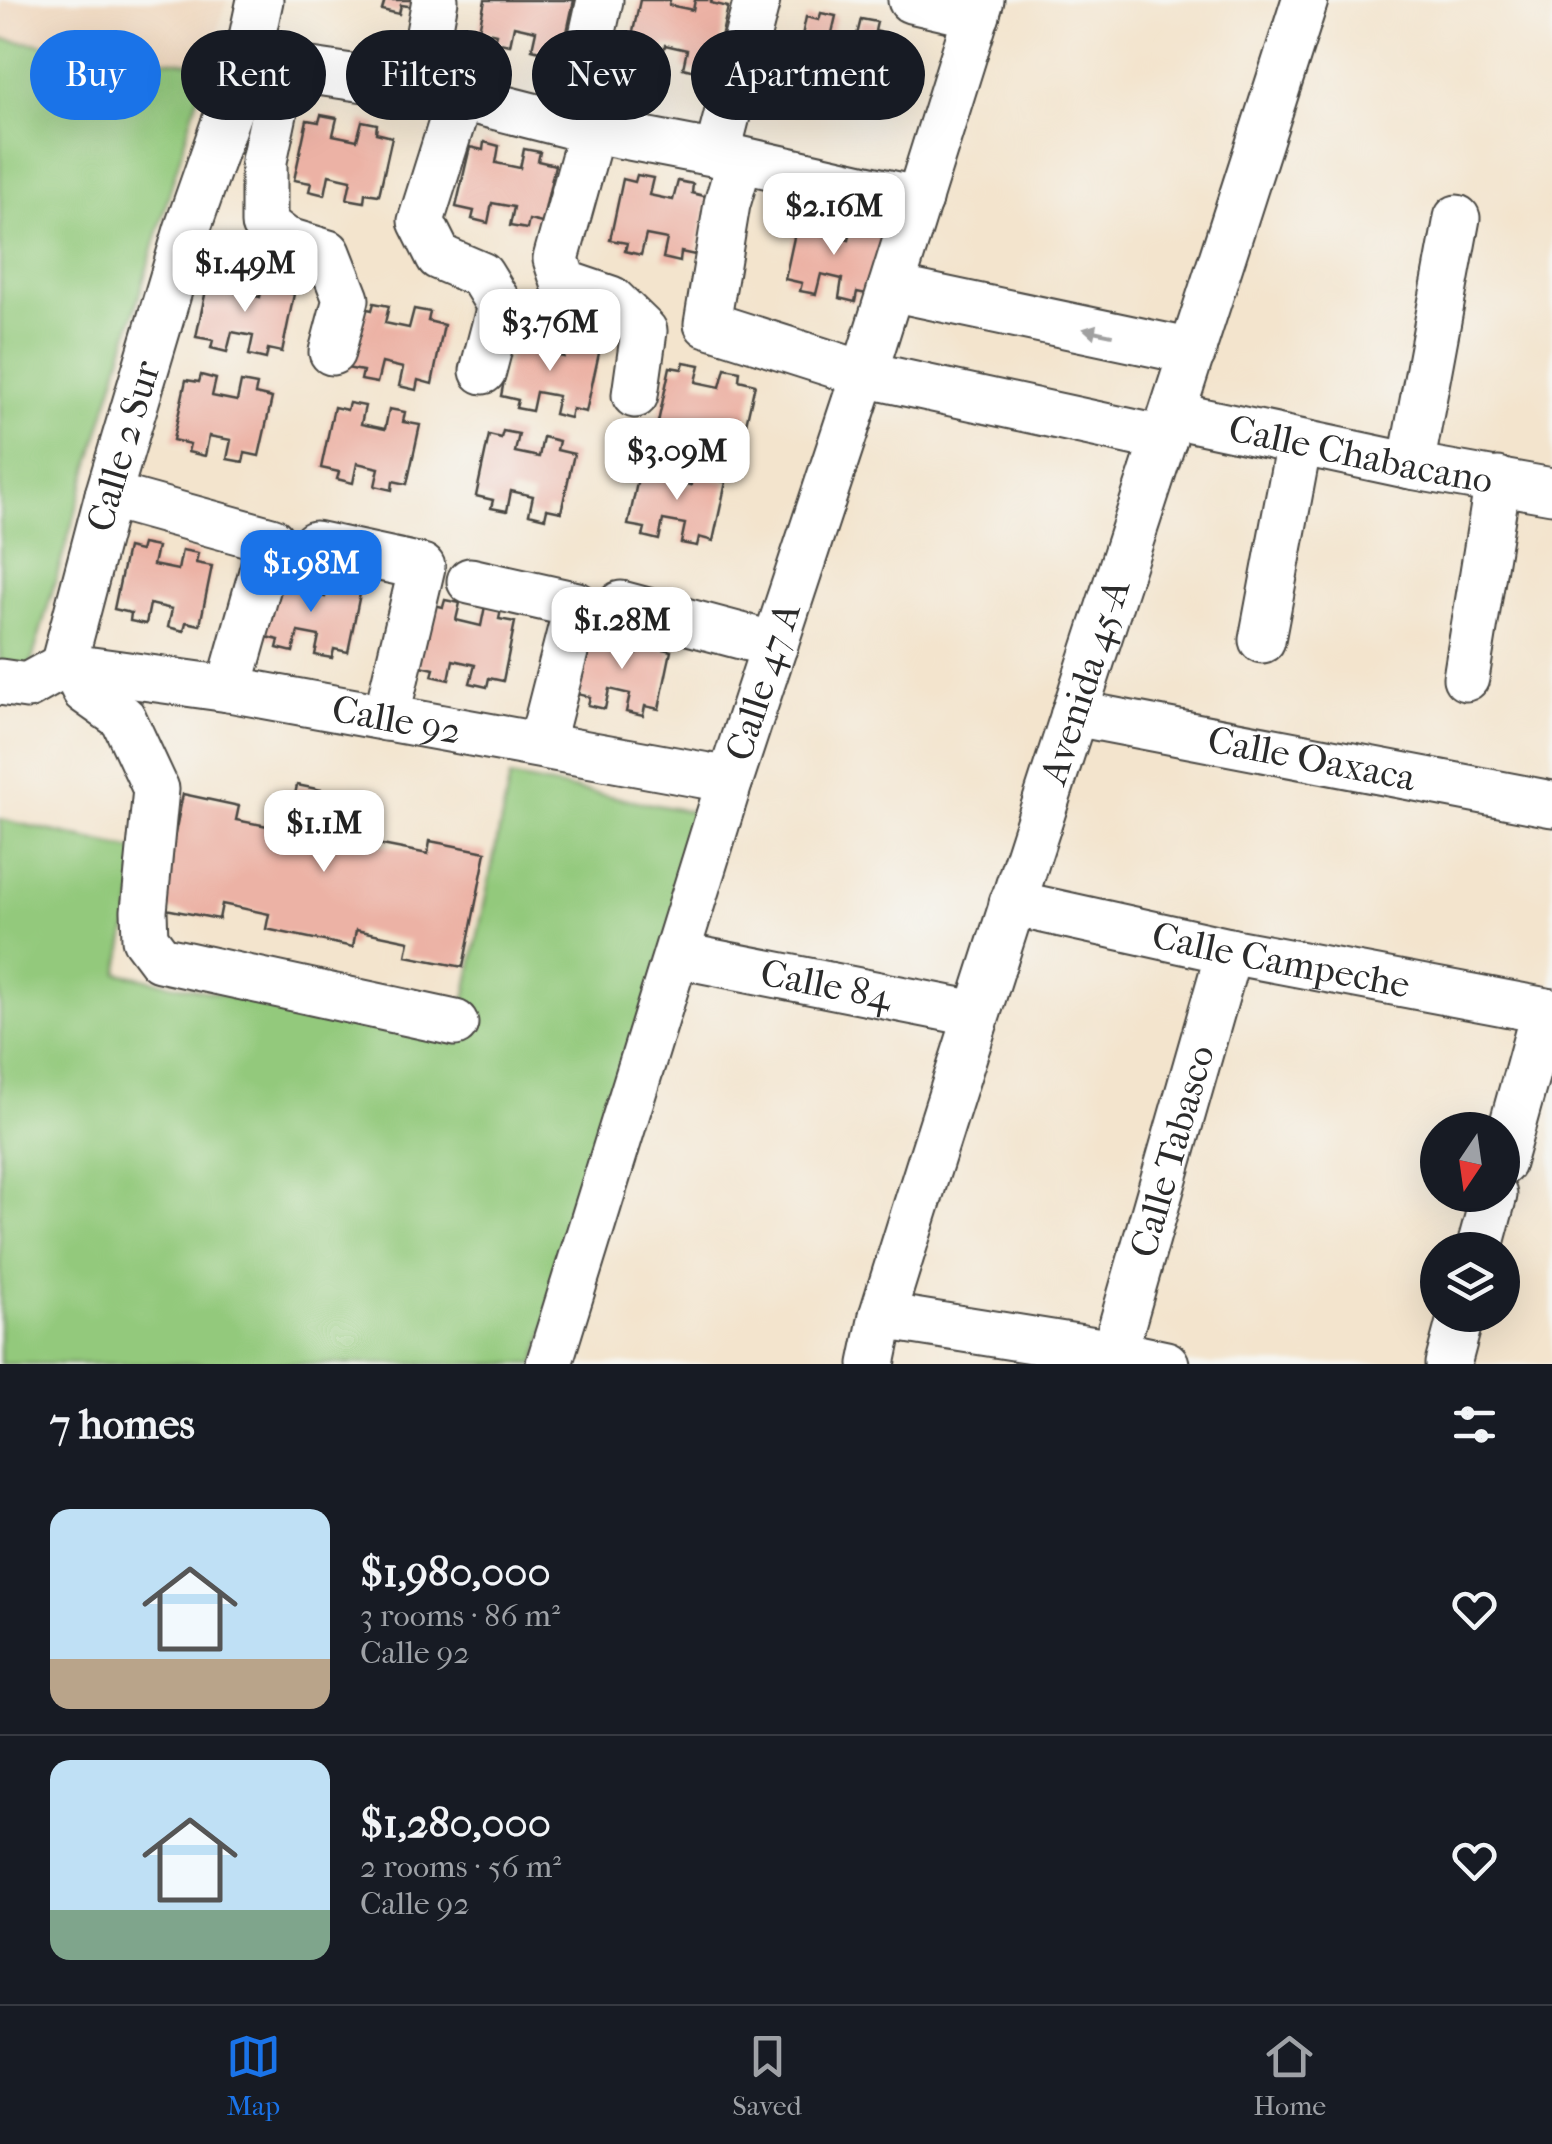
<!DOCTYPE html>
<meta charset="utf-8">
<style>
body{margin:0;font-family:"IM FELL French Canon",serif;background:#242831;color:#f1f3f6;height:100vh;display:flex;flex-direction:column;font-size:38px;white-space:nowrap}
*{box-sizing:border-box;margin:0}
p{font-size:32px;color:#9ea1a6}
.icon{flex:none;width:55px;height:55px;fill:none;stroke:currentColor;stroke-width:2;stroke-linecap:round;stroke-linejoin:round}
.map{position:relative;height:1364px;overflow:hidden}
.side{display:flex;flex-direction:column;background:#171b24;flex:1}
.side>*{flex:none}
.top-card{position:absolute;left:30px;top:30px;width:1000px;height:90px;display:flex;gap:20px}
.needle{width:65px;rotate:193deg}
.controls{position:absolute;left:1420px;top:1112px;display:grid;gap:20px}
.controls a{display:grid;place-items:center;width:100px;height:100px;border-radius:50%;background:#171b24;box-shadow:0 10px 40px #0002;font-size:50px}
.price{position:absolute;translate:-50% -85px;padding:0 22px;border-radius:20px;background:#fff;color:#222;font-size:32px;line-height:65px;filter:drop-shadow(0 2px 5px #0008)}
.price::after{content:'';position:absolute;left:50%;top:60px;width:30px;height:22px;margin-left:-15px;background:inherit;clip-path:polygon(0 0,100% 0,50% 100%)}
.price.current{background:#1a73e8;color:#fff}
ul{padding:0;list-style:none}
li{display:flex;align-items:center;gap:30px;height:250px;padding:0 50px}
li+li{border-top:2px solid #363941}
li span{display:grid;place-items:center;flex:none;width:280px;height:200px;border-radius:20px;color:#555}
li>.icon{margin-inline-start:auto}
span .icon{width:120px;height:120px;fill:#fffc;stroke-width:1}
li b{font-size:42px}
h2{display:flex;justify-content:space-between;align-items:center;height:120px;padding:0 50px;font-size:42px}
.chip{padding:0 35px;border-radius:45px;background:#171b24;box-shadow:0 10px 40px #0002;font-size:35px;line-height:90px}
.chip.current{background:#1a73e8;color:#fff}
.tabs{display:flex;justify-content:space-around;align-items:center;height:140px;border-top:2px solid #363941;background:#171b24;font-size:28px;color:#9ea1a6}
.tabs a{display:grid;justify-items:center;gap:5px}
.tabs .current{color:#1a73e8}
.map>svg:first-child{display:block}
.built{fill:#efd6bb}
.green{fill:#93c97b;stroke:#5f7a53;stroke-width:2.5}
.building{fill:#ecb2a5}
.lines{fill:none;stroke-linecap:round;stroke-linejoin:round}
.minor-casing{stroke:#494743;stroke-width:49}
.minor{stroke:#fff;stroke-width:45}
.oneway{fill:#a0a0a0}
.labels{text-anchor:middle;stroke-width:9;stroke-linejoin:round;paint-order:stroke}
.street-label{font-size:38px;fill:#2b2b2b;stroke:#f6f6f2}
</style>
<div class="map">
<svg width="1552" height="1364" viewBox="0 0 1552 1364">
<rect width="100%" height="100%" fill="#f6f6f2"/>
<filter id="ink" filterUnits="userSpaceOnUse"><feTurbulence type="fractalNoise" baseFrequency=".01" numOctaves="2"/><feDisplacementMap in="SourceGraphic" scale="20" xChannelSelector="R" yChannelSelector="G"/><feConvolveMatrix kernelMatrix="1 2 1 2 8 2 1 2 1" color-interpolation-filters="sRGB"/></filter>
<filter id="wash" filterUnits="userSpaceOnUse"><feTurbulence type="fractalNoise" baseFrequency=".0048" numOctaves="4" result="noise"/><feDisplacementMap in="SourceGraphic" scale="40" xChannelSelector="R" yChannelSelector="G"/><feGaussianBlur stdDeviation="2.25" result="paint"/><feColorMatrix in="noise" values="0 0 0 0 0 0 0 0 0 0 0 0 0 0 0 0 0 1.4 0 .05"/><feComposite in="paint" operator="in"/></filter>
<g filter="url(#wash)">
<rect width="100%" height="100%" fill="#f3e4cd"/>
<path class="built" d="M0,0H227L207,65L0,39Z"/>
<g class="green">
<path d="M0,39L207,65L30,667L0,662Z"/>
<path d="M510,777L704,814L535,1364H0V819L143,852L118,973L456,1043Z"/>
</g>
<g id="blocks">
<g class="building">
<path d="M385,0H416L415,7L401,5L399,14L382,10Z"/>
<path d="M485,0H574L564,46L551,43L548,53L532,49L536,31L514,26L510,45L494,42L496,34L479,30Z"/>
<path d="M640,0H670L669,5L693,10L695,0H712L711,3L728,7L715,65L701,63L699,72L683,68L687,50L665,45L661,65L645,61L647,53L629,50Z"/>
<path d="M821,13L836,16L832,33L856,39L861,19L877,22L875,31L891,35L879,93L865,91L863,100L846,96L850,78L829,73L824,93L808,89L810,81L793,78L806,17L819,20Z"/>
<path d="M321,115L337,118L333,135L357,140L362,121L377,124L376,133L392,137L379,195L365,193L364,202L347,199L351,180L329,175L325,195L309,191L311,183L294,180L307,120L319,122Z"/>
<path d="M484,142L499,146L496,163L520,168L524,149L540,152L538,161L555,165L542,223L529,220L527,229L510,226L514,207L492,203L488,223L472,219L474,211L456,207L470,147L483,150Z"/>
<path d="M637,175L653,178L649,195L673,200L678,181L693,184L692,193L708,197L695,255L681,252L680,262L663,258L667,239L646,235L641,255L625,251L627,243L610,240L623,179L635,182Z"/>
<path d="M812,215L828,218L824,235L849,240L853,220L869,224L867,233L884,237L871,295L857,292L855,302L839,298L842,279L821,274L816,294L800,291L802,283L785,279L798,219L811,222Z"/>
<path d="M223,272L239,275L235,292L260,297L264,278L280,281L278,290L294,294L282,352L268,349L266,359L249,355L253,336L232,332L227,352L211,348L213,340L196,337L209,276L222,279Z"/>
<path d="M374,303L389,306L385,323L409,328L414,309L430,312L428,321L444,325L432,384L418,380L416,390L399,386L403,368L382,363L377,383L361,380L363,371L346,368L359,307L372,310Z"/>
<path d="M528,331L544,334L540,352L564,357L568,337L584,341L582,350L599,353L586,412L572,409L570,418L554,414L558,396L536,392L532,411L516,408L518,400L501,396L513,336L526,338Z"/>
<path d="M684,362L700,365L696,382L720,387L725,368L740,371L739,380L755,384L742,442L728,440L727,449L710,445L714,427L692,422L688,442L672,438L674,430L657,427L670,367L682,369Z"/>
<path d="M201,375L216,379L212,396L237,401L241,382L257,385L255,394L272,398L259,456L245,453L243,462L227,459L231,440L209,436L205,456L188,452L190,444L173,440L186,380L199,382Z"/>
<path d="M349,403L365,406L361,424L385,429L389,409L405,412L403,422L420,425L407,484L393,481L392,490L375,486L379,468L357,463L353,483L337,479L339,472L321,468L334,407L347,410Z"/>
<path d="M503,431L519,434L515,452L539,457L543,437L559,441L557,450L574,454L561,512L547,509L545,518L529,514L533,496L511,491L507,511L491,508L493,500L476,496L489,435L501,438Z"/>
<path d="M655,460L670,463L667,480L691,485L695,466L711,469L709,478L726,482L713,541L699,537L697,546L681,543L685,524L663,520L659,540L643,536L645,528L628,525L641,464L653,467Z"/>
<path d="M142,544L157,547L153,565L178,570L182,550L198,553L196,563L212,566L200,625L186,622L184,631L168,627L172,609L150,604L146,624L130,621L131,613L114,609L127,548L140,551Z"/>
<path d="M289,571L305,575L301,592L325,597L330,578L346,581L344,590L360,594L348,652L334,649L332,658L315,655L319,636L298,632L293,652L277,648L279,640L262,636L275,576L288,579Z"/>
<path d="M445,600L460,603L456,620L481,626L485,606L501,610L499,619L515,622L503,681L489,678L487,687L470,683L475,665L453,660L449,680L432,676L434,669L417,665L430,604L443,607Z"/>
<path d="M601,628L616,632L612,649L637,654L641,635L657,638L655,647L671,651L659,709L645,706L643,716L626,712L630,694L609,689L605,709L588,705L590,697L573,693L586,633L599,636Z"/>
<path d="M297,785L381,802L372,843L428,854L430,841L486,852L463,967L406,956L409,941L356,930L353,947L266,929L269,914L222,904L219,919L160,908L183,794L239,806L236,820L288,830Z"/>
</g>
</g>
</g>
<g filter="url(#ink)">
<use href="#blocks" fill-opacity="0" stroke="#494743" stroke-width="2.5"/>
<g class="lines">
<g class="minor-casing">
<g id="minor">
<path d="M911,0L977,15"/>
<path d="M248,56L284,67L419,87L572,126L717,154L919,200"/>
<path d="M284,67L264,161V224L285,240L328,253L346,299L332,352"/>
<path d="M419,87L435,0"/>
<path d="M460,97L421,221L439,257L481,275L500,306L483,371"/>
<path d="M572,126L600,0"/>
<path d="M592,129L556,259L564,283L611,299L644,331L635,395"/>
<path d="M717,154L757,0"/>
<path d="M740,160L727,204L707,324L864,374L1164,439"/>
<path d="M891,288L1193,352"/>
<path id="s1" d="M1173,415L1411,466L1552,491"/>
<path d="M1411,466L1457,218"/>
<path d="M108,495L271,540L229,689"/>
<path d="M315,544L422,567L386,718"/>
<path d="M470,581L577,605L541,745"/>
<path d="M621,604L775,645"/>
<path d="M1262,640L1299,443"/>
<path id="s2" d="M63,666L108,495L187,230L248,56L260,0"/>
<path id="s3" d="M63,666L229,689L730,780"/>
<path d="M73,667L85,691L123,718L156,789L144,911L145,939L160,959L455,1023"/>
<path d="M1466,678L1498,480"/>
<path d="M0,682L27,686L63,666"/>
<path id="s4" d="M1074,713L1552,804"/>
<path id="s5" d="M1012,903L1229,951L1552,1012"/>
<path id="s6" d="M677,955L976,1014"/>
<path d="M1502,1163L1544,1011"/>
<path d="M1479,1250L1494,1195"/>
<path d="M882,1316L1114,1353L1166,1364"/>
<path id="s7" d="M1114,1353L1229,951"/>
<path id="s8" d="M549,1364L730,780L864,374L981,0"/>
<path id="s9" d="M872,1364L882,1316C1018,876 1166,439 1305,0"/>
<path d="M1448,1364L1461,1315"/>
</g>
</g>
<use href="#minor" class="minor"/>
</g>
<defs><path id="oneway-solid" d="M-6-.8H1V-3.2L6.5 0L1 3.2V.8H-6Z" transform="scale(2.5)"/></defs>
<use class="oneway" href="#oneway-solid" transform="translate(1098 332) rotate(-168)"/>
</g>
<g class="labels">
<g class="street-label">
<text dy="13" stroke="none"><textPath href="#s2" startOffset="228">Calle 2 Sur</textPath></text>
<text dy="13" stroke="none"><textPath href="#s1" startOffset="192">Calle Chabacano</textPath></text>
<text dy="13" stroke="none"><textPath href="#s8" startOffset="715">Calle 47 A</textPath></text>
<text dy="13" stroke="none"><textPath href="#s9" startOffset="715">Avenida 45-A</textPath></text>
<text dy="13" stroke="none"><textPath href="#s3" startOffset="338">Calle 92</textPath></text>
<text dy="13" stroke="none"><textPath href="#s4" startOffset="242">Calle Oaxaca</textPath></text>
<text dy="13" stroke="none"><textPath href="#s5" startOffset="275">Calle Campeche</textPath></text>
<text dy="13" stroke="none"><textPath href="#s6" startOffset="152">Calle 84</textPath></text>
<text dy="13" stroke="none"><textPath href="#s7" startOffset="210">Calle Tabasco</textPath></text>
</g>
</g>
</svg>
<div class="controls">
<a><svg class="needle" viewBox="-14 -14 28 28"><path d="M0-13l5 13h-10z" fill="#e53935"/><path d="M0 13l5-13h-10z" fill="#9ea1a6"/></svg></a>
<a><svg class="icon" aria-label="layers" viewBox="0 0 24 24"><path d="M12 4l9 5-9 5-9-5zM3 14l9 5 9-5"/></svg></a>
</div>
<b class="price" style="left:834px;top:258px">$2.16M</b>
<b class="price" style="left:245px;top:315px">$1.49M</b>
<b class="price" style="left:550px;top:374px">$3.76M</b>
<b class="price" style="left:677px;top:503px">$3.09M</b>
<b class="price current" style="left:311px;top:615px">$1.98M</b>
<b class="price" style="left:622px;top:672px">$1.28M</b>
<b class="price" style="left:324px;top:875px">$1.1M</b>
<div class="top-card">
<a class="chip current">Buy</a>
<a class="chip">Rent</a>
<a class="chip">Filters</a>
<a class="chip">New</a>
<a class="chip">Apartment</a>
</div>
</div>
<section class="side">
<h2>7 homes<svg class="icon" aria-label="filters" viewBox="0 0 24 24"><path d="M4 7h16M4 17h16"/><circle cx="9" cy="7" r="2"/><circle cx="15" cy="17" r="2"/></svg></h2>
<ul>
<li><span style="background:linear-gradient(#bfe0f5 75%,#b9a48a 0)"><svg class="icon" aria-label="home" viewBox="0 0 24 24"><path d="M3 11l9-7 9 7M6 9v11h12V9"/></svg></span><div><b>$1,980,000</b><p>3 rooms · 86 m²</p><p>Calle 92</p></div><svg class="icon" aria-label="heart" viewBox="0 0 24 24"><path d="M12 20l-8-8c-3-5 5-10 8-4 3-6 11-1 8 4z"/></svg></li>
<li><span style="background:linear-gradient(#bfe0f5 75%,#7fa58c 0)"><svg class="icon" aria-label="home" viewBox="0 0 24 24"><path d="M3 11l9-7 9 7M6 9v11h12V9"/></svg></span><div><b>$1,280,000</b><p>2 rooms · 56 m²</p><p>Calle 92</p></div><svg class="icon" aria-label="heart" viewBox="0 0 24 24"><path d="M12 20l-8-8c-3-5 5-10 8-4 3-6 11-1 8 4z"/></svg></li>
</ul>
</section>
<nav class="tabs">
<a class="current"><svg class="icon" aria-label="map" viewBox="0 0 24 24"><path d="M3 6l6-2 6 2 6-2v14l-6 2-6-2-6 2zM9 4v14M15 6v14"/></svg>Map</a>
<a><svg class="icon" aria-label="saved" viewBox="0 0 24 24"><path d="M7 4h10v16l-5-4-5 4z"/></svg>Saved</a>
<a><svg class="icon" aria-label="home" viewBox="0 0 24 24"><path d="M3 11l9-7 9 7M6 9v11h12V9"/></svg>Home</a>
</nav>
